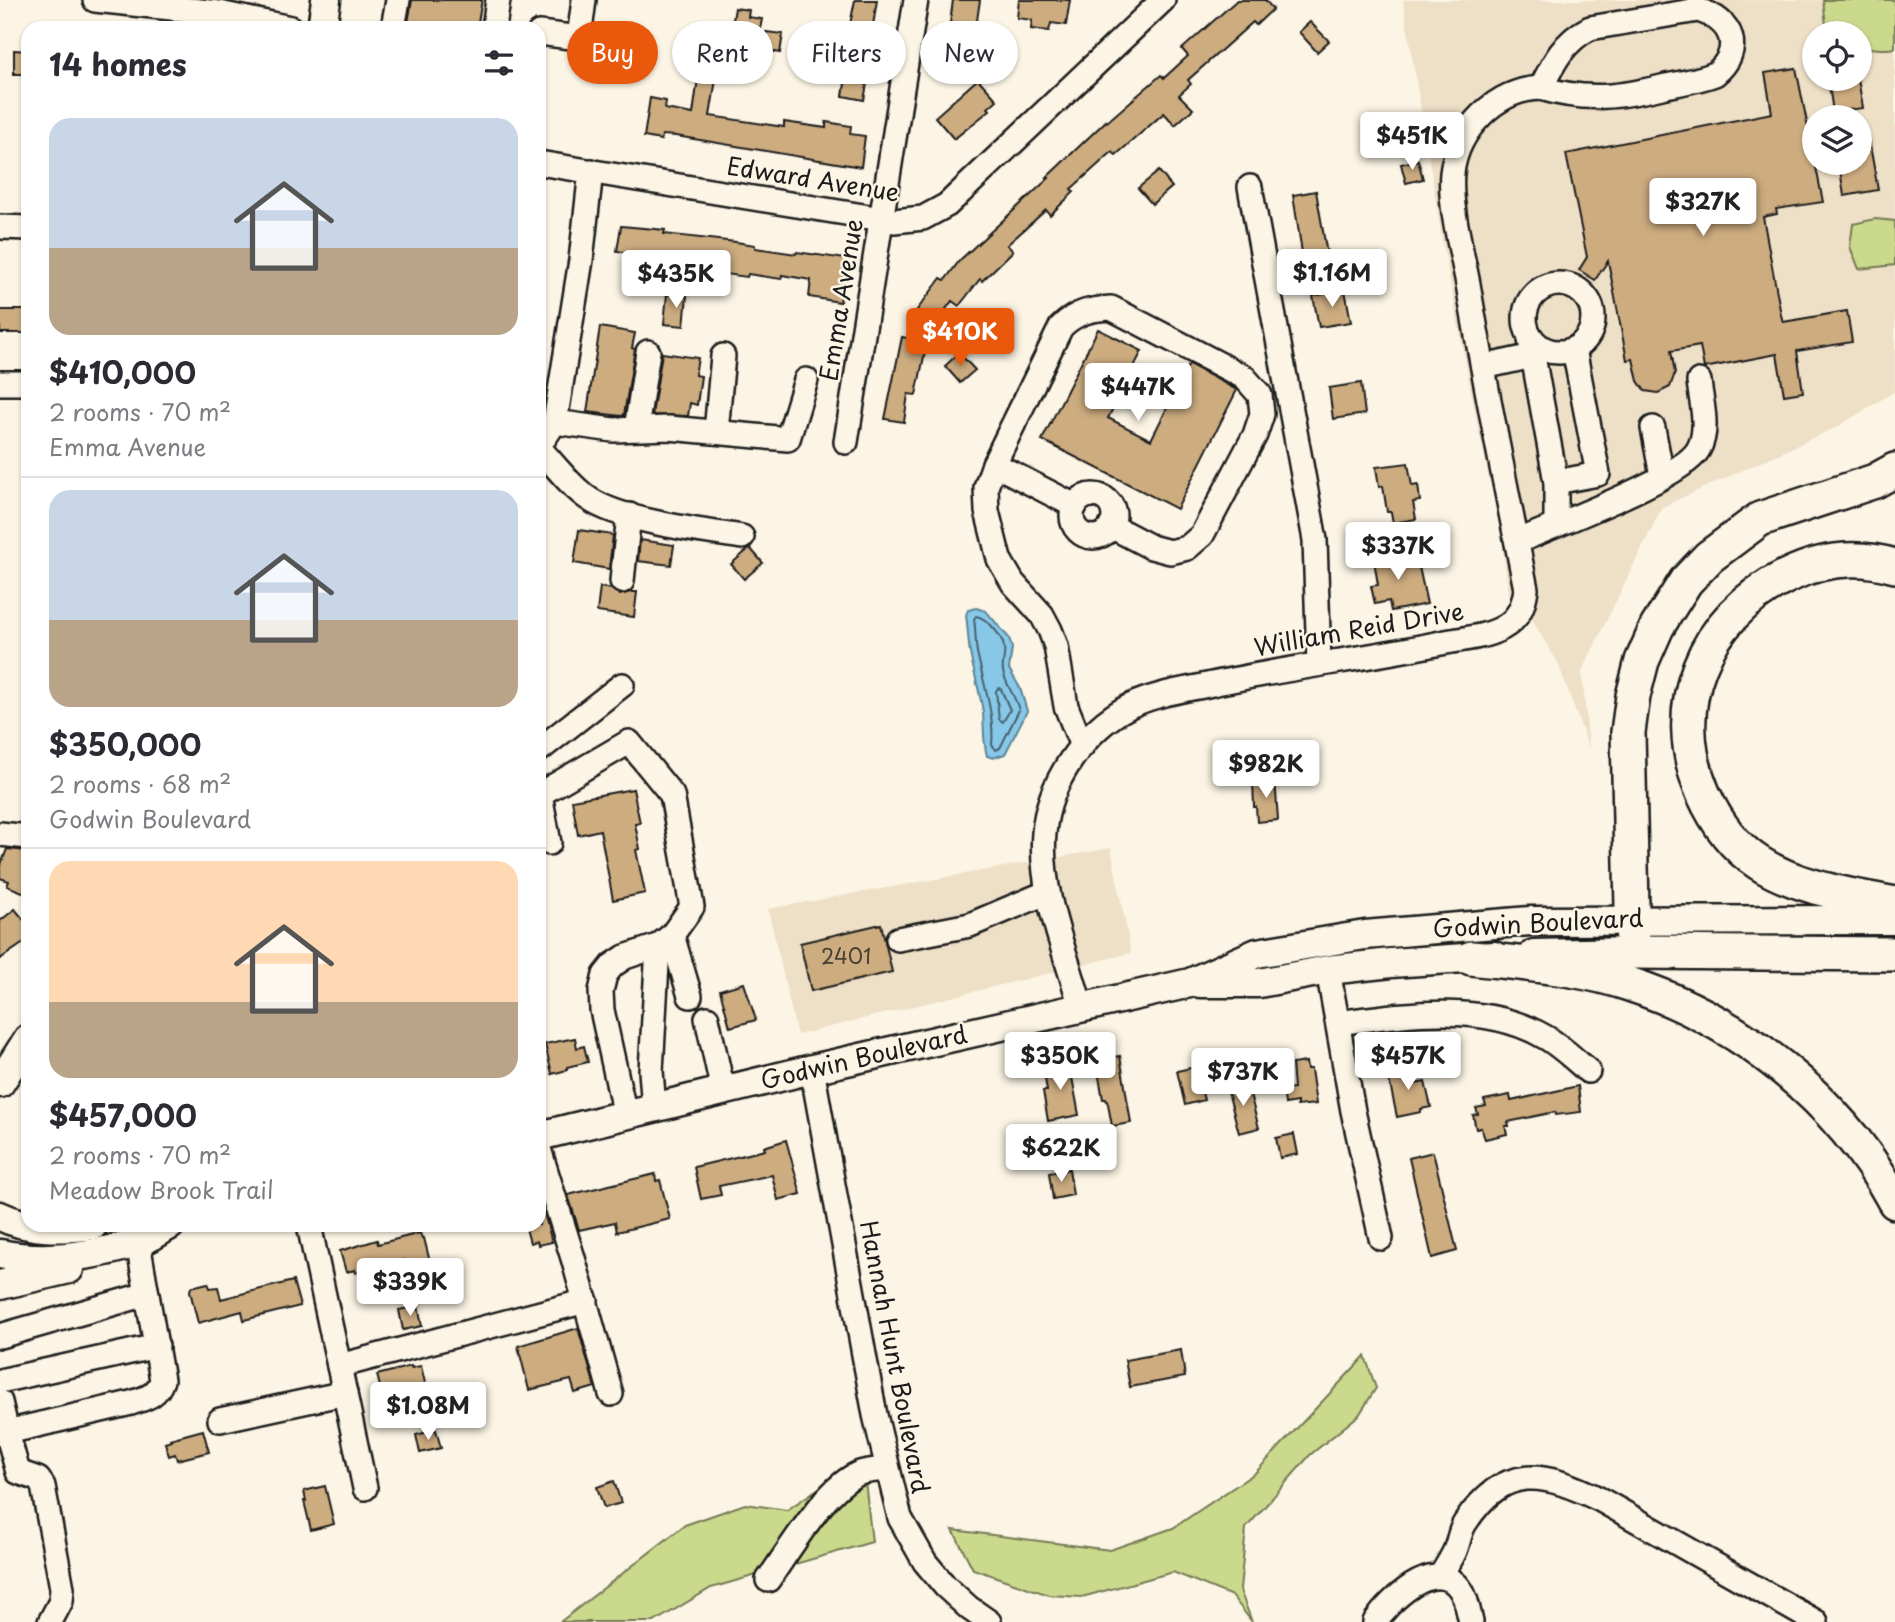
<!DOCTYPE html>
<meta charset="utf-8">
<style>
body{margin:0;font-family:"Playpen Sans",sans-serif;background:#f7f7f7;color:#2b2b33;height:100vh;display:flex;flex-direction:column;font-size:26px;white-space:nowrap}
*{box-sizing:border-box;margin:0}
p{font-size:23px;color:#7c7c81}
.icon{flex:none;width:38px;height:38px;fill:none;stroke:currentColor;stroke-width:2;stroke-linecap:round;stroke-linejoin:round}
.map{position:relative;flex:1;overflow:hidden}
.drawer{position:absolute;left:21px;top:21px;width:525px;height:1211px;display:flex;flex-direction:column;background:#fff;border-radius:21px;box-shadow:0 2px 5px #0004}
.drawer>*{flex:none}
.top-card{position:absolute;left:567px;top:21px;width:665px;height:63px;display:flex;gap:14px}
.tools{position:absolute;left:1802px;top:21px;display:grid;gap:14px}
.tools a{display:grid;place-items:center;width:70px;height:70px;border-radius:50%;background:#fff;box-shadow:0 2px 5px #0004;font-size:35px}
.price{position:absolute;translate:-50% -60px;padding:0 16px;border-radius:7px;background:#fff;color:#222;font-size:23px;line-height:46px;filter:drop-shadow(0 2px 4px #0008)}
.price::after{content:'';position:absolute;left:50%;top:42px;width:21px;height:16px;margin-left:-10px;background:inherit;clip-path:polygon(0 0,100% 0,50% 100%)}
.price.current{background:#ea580c;color:#fff}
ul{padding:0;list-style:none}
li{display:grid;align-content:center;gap:14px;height:371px;padding:0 28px}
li+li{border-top:2px solid #e1e1e2}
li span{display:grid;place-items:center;height:217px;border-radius:21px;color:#555}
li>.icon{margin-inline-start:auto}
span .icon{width:126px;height:126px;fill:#fffc;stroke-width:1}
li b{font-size:30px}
h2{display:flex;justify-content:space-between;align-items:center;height:84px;padding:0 28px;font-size:30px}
.pill{padding:0 24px;border-radius:32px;background:#fff;box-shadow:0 2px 5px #0004;font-size:24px;line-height:63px}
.pill.current{background:#ea580c;color:#fff}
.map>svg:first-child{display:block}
.built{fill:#eedfc7;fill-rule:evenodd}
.green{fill:#cbd98d;stroke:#747a54;stroke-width:2}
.water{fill:#87c8e8;stroke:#5c8396;stroke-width:2}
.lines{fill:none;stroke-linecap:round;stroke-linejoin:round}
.shore{stroke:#47616e;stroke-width:2}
.building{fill:#cdac80;stroke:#1c1c1c;stroke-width:2}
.minor-casing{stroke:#1c1c1c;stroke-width:28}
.major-casing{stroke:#1c1c1c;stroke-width:33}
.highway-casing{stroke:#1c1c1c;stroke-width:38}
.minor{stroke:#fcf5e5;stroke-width:23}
.major{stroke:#fcf5e5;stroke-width:28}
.highway{stroke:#fcf5e5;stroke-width:33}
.labels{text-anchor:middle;stroke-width:5;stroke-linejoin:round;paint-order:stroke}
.number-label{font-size:21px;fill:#484035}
.street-label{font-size:24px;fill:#1c1c1c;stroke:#fcf5e5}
</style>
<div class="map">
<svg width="1895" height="1622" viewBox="0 0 1895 1622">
<rect width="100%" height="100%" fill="#fcf5e5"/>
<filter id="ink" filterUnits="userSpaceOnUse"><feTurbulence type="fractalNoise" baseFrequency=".0143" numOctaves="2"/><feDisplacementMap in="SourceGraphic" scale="14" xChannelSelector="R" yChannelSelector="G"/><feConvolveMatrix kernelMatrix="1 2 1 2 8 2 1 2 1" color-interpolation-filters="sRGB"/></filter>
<g filter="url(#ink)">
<g class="built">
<path d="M1403,0H1895V391L1837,427L1662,507L1582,671L1589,749L1558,663L1531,618L1511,615L1500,524L1479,432L1443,245ZM1815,33H1860V79H1815ZM1815,117H1860V163H1815Z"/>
<path d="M1111,848L1131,953L797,1035L768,909Z"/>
</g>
<g class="green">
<path d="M1823,0H1895V48C1883,51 1872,47 1860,48V33H1827Z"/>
<path d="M1875,219L1895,221V265L1859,269L1850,247L1853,224Z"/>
<path d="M1365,1356L1376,1388L1359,1415L1310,1455L1246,1528L1240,1590L1252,1622L1232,1596L1173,1572L1082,1597L1049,1595L973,1569L953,1530L1110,1550L1173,1528L1255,1473Z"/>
<path d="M865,1481L872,1542L711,1588L654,1622H560L685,1525L745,1504L787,1510L822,1486Z"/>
</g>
<path class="water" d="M976,608L986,611L1009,638L1012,648L1009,669L1020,688L1027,711L1005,754L993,758L987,756C983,742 984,727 983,712C980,692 974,673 970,653C968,640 968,628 966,615L968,610Z"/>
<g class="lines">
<g class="shore">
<path d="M976,616C987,618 1003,636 1004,648C1006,657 1000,665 1004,675C1008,688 1015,696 1019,710L1000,748L996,750L992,745C995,714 983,683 977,652C975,642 976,630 974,619Z"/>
<path d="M998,688L1001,689L1010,710L1003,722L999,719L996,691Z"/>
</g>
</g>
<g class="building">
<path d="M412,0H482L477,28H407Z"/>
<path d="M855,0H877L870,45L874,46L864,100L843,96L848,64L842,63Z"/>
<path d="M953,0H980L976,27L950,23Z"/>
<path d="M1019,0H1070L1066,25L1051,23L1049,31L1031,29L1032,20L1017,18Z"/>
<path d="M1237,0H1265L1273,9L1256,25L1253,22L1188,80L1191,84L1179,95L1193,109L1175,125L1164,113L1116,155L1112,152L1071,189L1074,192L1050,215L1046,210L1007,245L1013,251L982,281L980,279L959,306L952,301L932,328L914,314L941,278L945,280L960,260L1049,178L1047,177L1106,121L1107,122L1161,75L1164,78L1188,56L1182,49Z"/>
<path d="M735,8L749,10L748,17L762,19L758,40L743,37V34L731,32Z"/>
<path d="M1310,22L1329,41L1317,52L1299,32Z"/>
<path d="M766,32L783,34L780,53L764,50Z"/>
<path d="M14,50L28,51V74H14Z"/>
<path d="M700,64L718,67L710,116L784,127V122L826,128V122L851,126L850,134L865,136L861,167L676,136L662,135L661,140L644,137L650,98L666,101L665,109L693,114Z"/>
<path d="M1796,68L1823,202L1776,209L1777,214L1763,217L1781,315L1783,322L1847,311L1852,342L1797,351L1803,392L1784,395L1777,354L1704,368L1700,346L1671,351L1675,373L1670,387L1658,393L1645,391L1638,381L1633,359L1627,360L1608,261L1595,280L1579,270L1587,257L1566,154L1772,113L1765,73Z"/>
<path d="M978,79L997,100L988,108L990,110L954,139L935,117Z"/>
<path d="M1828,79H1858L1863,108L1833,112Z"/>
<path d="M1860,134H1868L1878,190L1844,196L1839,163H1860Z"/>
<path d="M1418,160L1423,179L1406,183L1401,164Z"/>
<path d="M1159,171L1172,187L1152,204L1138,188Z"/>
<path d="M1316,191L1327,254L1303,259L1293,195Z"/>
<path d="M621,226L665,230L664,234L736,242L755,245V248L796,254L797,252L846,259L840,302L809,297L811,280L782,275L781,279L748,274L747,277L687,269L688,261L648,255L645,279L625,277L628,253L617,251Z"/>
<path d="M1345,290L1351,322L1319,327L1313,296Z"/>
<path d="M667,294L687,296L684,326L664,324Z"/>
<rect x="0" y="310" width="26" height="23"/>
<path d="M600,327L635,333L632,348L635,349L624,415L622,416L587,412Z"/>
<path d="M1098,329L1142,351L1108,418L1151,440L1189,364L1237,390L1177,509L1042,440Z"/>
<path d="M902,337L927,342L916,395L908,394L904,422L885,419Z"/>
<path d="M662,353L698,358L695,375L701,376L697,405L690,403L688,416L652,415Z"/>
<path d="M959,353L975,370L960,383L945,366Z"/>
<path d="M1361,383L1365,414L1333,419L1329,388Z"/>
<path d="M1408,463L1412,486L1418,485L1420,501L1413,502L1416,519L1393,523L1391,512H1387L1383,486L1379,487L1376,467Z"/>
<path d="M579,530L613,535L609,569L574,563Z"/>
<path d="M640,540L674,545L671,565L638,561Z"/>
<path d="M750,548L763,563L744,579L731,564Z"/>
<path d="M1406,550L1411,564L1418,562L1427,604L1391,611L1389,601L1375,604L1371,586L1378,585L1374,560H1378L1377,555Z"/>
<path d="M600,587L611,589L620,595L631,592H637L634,617L597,612Z"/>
<path d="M1275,778L1278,820L1257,822L1256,807H1254L1253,780Z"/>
<path d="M633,789L640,823L635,824L640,849L636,850L645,893L613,900L600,830L578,835L572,800Z"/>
<path d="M7,849L28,851V894L7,886L9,881L0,878V867Z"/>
<path d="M15,909L28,925V940L0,959V921Z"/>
<path d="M881,924L892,972L811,991L800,943Z"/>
<path d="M744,983L756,1020L730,1027L720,990Z"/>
<path d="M575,1038L577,1048L584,1046L588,1062L567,1067V1070L552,1074L545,1044Z"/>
<path d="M1120,1056L1131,1123L1112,1126L1108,1104L1106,1099H1103L1096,1060Z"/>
<path d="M1069,1061L1079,1115L1048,1121L1043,1091H1047L1043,1066Z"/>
<path d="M1306,1062L1307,1069H1311L1316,1104L1297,1106V1102L1285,1104L1283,1089L1294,1088L1292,1064Z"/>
<path d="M1411,1065L1415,1084L1425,1082L1431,1107L1421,1109V1112L1397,1117L1387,1070Z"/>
<path d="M1196,1067L1204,1100L1185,1105L1177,1071Z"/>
<path d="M1247,1083L1259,1128L1239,1133L1227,1088Z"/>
<path d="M1578,1086L1581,1112L1556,1115L1555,1112L1508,1122L1509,1126H1505L1507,1134L1485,1139L1481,1128L1476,1129L1473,1115L1478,1114L1476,1108L1486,1106L1484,1100L1510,1095L1511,1101Z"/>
<path d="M1294,1134L1298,1154L1280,1158L1276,1138Z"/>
<path d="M786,1140L801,1194L778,1200L772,1175L719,1186L721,1195L701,1199L694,1167L765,1150L764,1147Z"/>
<path d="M1433,1152L1457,1251L1432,1258L1409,1158Z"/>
<path d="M1069,1169L1073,1195L1053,1199L1049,1173Z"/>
<path d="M655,1174L656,1181L660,1180L670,1219L617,1232L615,1222L579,1230L568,1195Z"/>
<path d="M539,1202H541L552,1242L538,1245L537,1241L530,1243L525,1225H539Z"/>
<path d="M420,1233L422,1238H424L432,1270L409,1275L405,1260L355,1273V1270L346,1272L340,1251L377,1240L378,1244Z"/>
<path d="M293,1281L300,1306L244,1320L242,1311L198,1323L190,1291L191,1287L208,1283L210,1288L218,1287L221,1299Z"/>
<path d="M418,1306L422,1326L403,1330L399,1310Z"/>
<path d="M578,1328L595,1387L575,1393L571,1380L529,1390L518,1346Z"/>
<path d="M1181,1350L1185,1377L1130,1387L1125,1360Z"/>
<path d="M411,1366V1368L421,1366L426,1387L383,1398L377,1375Z"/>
<path d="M203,1430L209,1452L177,1460L175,1454L169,1456L165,1443L171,1441L170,1439Z"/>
<path d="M436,1430L441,1448L420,1453L416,1435Z"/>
<path d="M614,1481L621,1503L604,1508L597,1487Z"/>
<path d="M325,1486L334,1524L311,1530L304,1501H306L304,1491Z"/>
</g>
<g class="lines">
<g class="minor-casing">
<g id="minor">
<path d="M95,0L219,13L291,28"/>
<path d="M1698,10C1733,20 1744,50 1715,74C1699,80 1682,83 1666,86C1621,97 1587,102 1541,88C1553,63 1564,41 1590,28Z"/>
<path d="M393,28L398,0"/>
<path d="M494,28L498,0"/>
<path d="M539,33L579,38L584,0"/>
<path d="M539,163L894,221L923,218L947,205L1163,0"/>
<path d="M1250,187L1315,540L1319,664"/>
<path d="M0,227L28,228"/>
<circle cx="1559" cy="318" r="34"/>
<path d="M1529,334L1556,482L1598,474L1574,349"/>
<path d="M1483,367L1533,356"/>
<path d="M0,383H28"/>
<path d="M555,422L613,430L669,428L788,439L806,380"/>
<path d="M1653,428L1662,476"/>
<path d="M636,429L648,352"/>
<path d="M716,432L723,356"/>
<path d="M539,442L545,437L555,422L581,260L591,171"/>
<path d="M846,442L916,0"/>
<path d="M539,448C555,465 570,486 589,499C621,521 702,531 742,537"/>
<path d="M994,464L1075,506"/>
<circle cx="1093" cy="516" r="21"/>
<path d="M1556,524V482"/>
<path d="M1517,542C1553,525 1681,479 1698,450C1710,430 1701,402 1699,381"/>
<path d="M622,581L629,515"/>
<path d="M1082,746L1066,706L1056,646L1050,630L1042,615L1013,583L999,559L987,511L986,487L994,464L1061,327C1076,312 1091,309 1111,308L1244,377L1260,395L1262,414L1255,435L1202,535L1187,548L1170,552L1151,547L1111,526"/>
<path d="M539,750L622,685"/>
<path d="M0,834L28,837"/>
<path d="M549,843L540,794L629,742L672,795L692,907L672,935L690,996"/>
<path d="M898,939L970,925L1048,892"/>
<path d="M1328,970L1353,1111L1381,1238"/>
<path d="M1081,1008C1066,952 1039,892 1044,833C1048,782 1085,729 1130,706C1155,694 1185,690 1212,684C1286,668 1362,659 1436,644C1458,639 1489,638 1507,625C1520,616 1524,603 1526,589C1506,487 1485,386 1468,284C1462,252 1449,205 1452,173C1457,129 1497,89 1541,88"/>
<path d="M707,1018L723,1091"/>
<path d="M1338,1023C1405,1014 1484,1001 1545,1037C1561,1046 1574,1059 1588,1071"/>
<path d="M812,1069L875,1415L900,1518L925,1562L945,1586L969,1608L989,1622"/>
<path d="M654,1108L651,1071L658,946"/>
<path d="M625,1115L602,1010L601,991L605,975L613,965L625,957L658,946L672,935"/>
<path d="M539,1149L573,1258L611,1394"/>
<path d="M309,1225L365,1488"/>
<path d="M0,1336L147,1294"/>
<path d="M339,1366L586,1301"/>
<path d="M0,1381L157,1346"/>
<path d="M0,1402L7,1432"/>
<path d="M220,1420L345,1393"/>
<path d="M1440,1577C1445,1569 1450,1561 1454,1553C1459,1543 1459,1532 1465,1523C1505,1462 1544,1472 1601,1500L1816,1622"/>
<path d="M768,1580C789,1551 827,1485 860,1473C868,1470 879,1470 887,1469"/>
<path d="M50,1622L61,1601L62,1588L43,1486L38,1479L18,1472L7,1432L131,1403C146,1398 157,1396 162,1380L138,1243"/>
<path d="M1375,1622C1389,1601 1432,1559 1457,1585C1466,1594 1468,1610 1471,1622"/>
</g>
</g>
<g class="major-casing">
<g id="major">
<path d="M322,28L326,0"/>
<path d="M1534,954L1633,952"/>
<path d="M1200,983H1259L1328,970L1391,963L1494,956"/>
<path d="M0,1083L28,1039"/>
<path d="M539,1136L812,1069L1190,983L1257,953L1365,935L1530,921L1895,920"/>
<path d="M0,1216C29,1230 62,1229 93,1225"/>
<path d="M0,1254C44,1263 93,1256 136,1243C148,1240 159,1231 170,1225"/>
<path d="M0,1285L69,1269"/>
</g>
</g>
<g class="highway-casing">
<g id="highway">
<path d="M1895,470L1875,481L1760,519L1709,557L1686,581L1657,627L1642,661L1633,696L1628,732L1633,952L1895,954"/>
<path d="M1895,566C1858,555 1821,559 1787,576C1703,616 1666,707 1703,793C1715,820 1734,847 1759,863C1798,888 1850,895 1895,904"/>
<path d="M1471,958C1523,964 1579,967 1629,984C1740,1020 1840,1100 1895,1202"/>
</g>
</g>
<use href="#minor" class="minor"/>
<use href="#major" class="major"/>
<use href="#highway" class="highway"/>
</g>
</g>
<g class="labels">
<g class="number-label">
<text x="846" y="964">2401</text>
</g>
<g class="street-label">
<text transform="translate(813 180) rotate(9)" y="8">Edward Avenue</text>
<text transform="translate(842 300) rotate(-81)" y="8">Emma Avenue</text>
<text transform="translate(1359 630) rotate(-10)" y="8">William Reid Drive</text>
<text transform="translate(1538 924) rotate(-3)" y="8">Godwin Boulevard</text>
<text transform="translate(864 1058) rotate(-13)" y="8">Godwin Boulevard</text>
<text transform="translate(894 1357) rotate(79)" y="8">Hannah Hunt Boulevard</text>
</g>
</g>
</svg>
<div class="tools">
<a><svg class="icon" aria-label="locate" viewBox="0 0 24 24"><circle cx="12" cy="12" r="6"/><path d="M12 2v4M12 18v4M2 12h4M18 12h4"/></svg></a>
<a><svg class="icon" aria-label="layers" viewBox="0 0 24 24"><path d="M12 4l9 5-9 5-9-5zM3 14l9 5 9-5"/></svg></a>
</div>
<b class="price" style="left:1412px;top:172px">$451K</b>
<b class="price" style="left:1703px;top:238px">$327K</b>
<b class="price" style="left:1332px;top:309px">$1.16M</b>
<b class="price" style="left:676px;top:310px">$435K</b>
<b class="price current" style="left:960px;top:368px">$410K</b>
<b class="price" style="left:1138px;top:423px">$447K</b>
<b class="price" style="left:1398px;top:582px">$337K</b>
<b class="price" style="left:1266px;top:800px">$982K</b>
<b class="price" style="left:1060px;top:1092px">$350K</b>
<b class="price" style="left:1408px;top:1092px">$457K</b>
<b class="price" style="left:1243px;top:1108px">$737K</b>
<b class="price" style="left:1061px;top:1184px">$622K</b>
<b class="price" style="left:410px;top:1318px">$339K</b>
<b class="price" style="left:428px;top:1442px">$1.08M</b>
<div class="top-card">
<a class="pill current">Buy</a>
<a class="pill">Rent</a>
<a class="pill">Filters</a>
<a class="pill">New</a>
</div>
<section class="drawer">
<h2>14 homes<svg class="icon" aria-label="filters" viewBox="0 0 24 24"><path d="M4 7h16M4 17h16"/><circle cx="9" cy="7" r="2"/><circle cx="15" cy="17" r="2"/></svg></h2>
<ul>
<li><span style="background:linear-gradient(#c9d6e8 60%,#b9a48a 0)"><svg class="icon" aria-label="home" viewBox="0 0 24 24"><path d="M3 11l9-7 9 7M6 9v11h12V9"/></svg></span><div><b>$410,000</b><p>2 rooms · 70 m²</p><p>Emma Avenue</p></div></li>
<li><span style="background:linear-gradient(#c9d6e8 60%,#b9a48a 0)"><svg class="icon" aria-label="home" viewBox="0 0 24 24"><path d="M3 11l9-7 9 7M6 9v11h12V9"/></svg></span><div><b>$350,000</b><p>2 rooms · 68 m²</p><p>Godwin Boulevard</p></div></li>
<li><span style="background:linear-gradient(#ffd9b3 65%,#b9a48a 0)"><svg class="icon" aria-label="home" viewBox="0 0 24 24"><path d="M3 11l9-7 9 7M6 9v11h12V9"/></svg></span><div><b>$457,000</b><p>2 rooms · 70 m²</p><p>Meadow Brook Trail</p></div></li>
</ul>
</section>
</div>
